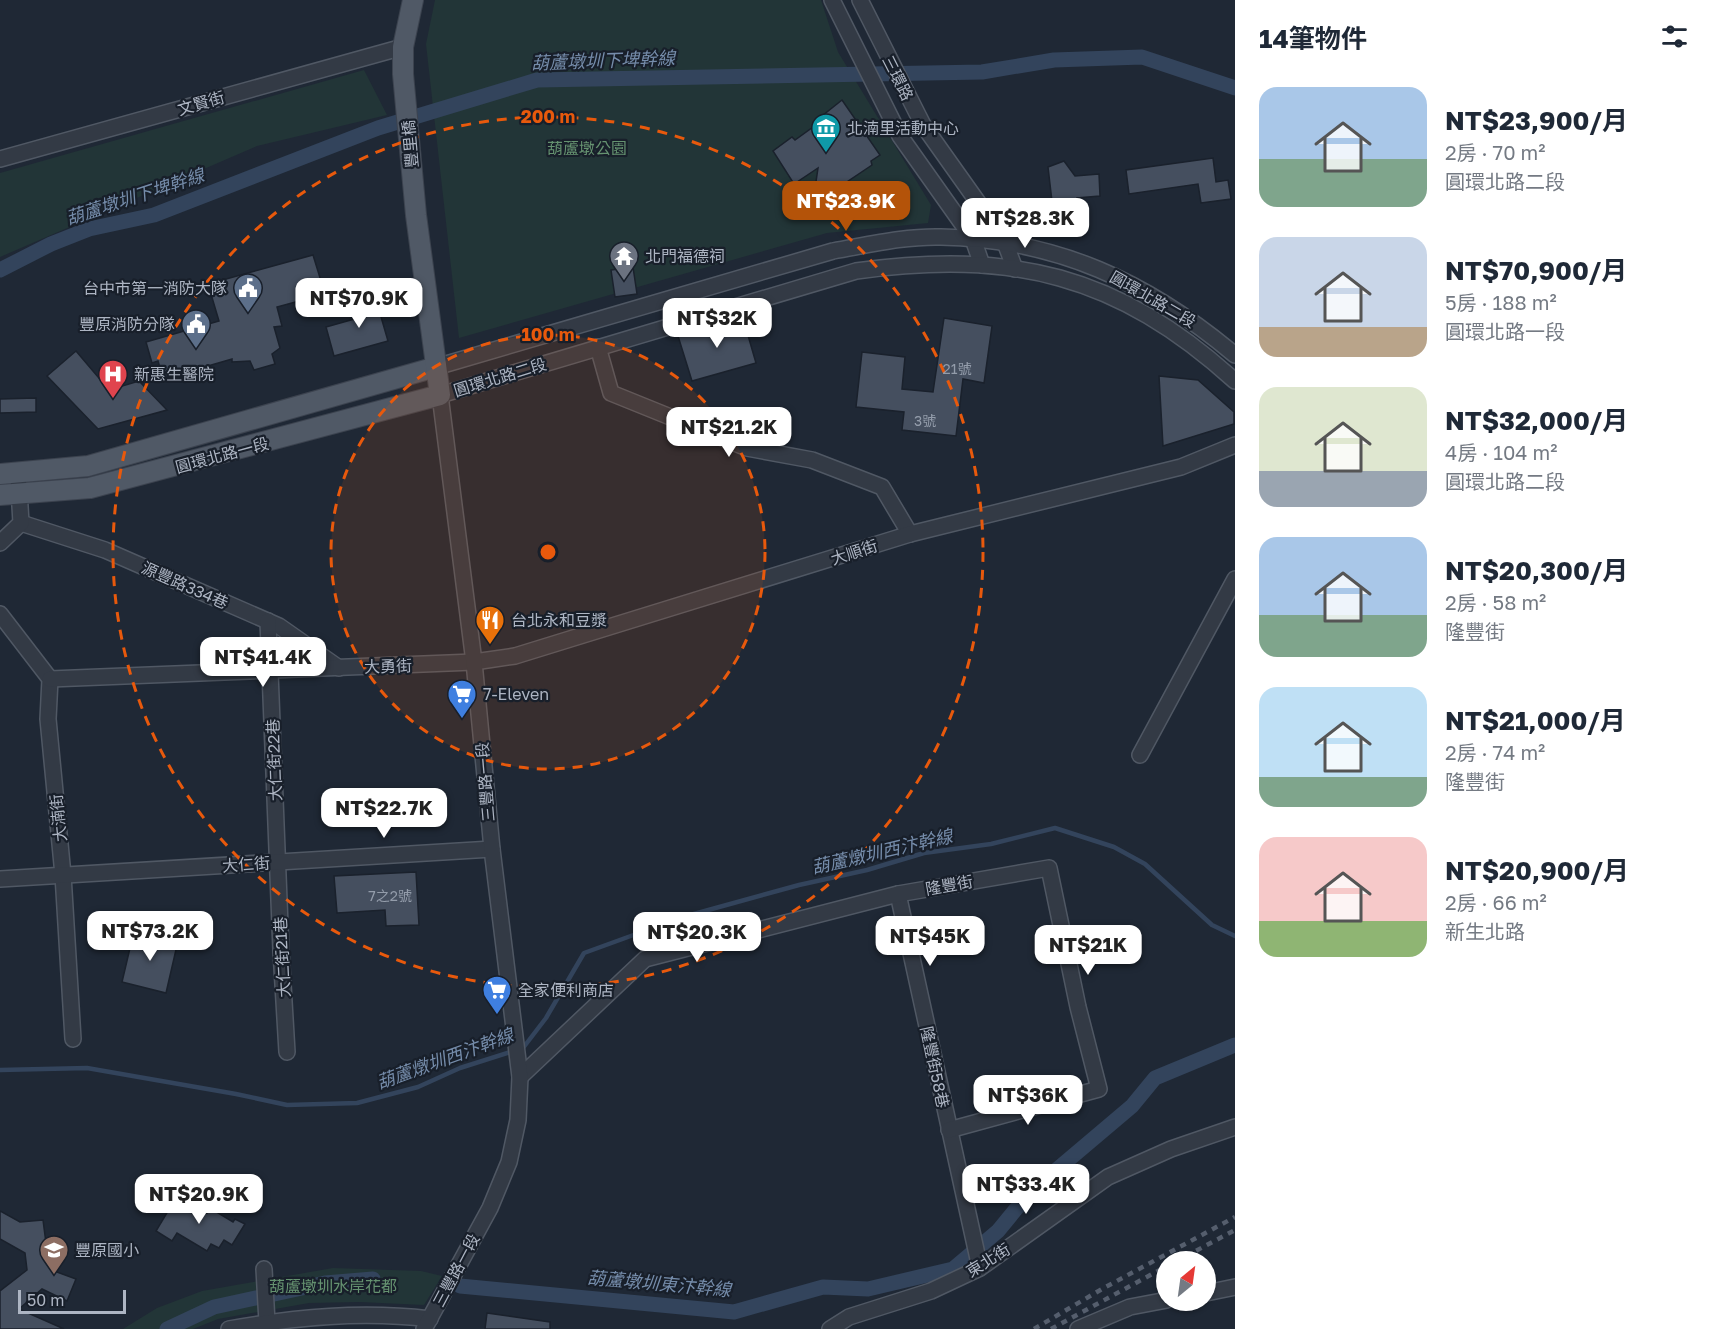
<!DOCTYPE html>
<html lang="zh-TW">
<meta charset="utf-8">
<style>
body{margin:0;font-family:"Golos Text","Noto Sans TC",sans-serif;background:#f6f6f7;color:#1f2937;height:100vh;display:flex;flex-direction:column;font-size:22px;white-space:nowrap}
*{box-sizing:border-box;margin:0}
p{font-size:20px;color:#747a83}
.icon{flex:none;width:33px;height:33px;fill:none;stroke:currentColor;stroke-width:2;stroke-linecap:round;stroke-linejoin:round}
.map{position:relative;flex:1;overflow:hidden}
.sheet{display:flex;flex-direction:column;background:#fff;width:480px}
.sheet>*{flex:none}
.needle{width:39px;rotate:29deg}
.tools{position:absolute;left:1156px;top:1251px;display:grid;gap:12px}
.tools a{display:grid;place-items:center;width:60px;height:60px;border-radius:50%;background:#fff;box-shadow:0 2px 4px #0004;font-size:30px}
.scale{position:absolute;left:18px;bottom:15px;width:108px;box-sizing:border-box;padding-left:6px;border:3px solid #adb5c3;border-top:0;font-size:16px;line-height:21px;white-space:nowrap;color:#adb5c3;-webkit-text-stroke:4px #181f2a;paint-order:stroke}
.price{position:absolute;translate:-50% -51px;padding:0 14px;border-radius:12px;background:#fff;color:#222;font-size:20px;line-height:39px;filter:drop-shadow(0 2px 3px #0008)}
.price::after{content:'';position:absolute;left:50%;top:36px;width:18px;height:14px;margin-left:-9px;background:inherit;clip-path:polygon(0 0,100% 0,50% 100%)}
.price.current{background:#b45309;color:#fff}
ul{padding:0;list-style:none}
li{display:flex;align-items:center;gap:18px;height:150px;padding:0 24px}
li span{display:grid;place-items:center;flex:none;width:168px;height:120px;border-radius:18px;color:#555}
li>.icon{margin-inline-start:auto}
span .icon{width:72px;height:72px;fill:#fffc;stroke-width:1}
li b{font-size:26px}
h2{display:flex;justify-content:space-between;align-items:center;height:72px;padding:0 24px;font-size:26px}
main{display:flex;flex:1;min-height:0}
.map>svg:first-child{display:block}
.green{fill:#223537}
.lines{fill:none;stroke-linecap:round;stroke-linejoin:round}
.stream{stroke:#33445c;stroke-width:4.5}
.canal{stroke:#33445c;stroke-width:15}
.building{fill:#454f5f;stroke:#1a212c;stroke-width:1.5}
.minor-casing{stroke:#505864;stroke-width:18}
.major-casing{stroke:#3c434f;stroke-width:22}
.minor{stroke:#333a45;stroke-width:15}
.major{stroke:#505966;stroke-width:20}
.rail{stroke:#555e6d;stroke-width:4.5;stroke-dasharray:6 6;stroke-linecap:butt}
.ring{fill:none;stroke:#e8590c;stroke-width:3;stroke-dasharray:10 8}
.labels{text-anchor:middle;stroke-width:4.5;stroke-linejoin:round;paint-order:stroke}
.number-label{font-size:14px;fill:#939caa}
.street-label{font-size:16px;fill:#adb5c3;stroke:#181f2a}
.poi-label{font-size:16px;fill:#adb5c3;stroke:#181f2a;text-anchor:start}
.park-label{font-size:16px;fill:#659270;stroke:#181f2a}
.water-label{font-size:18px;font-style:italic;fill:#758caa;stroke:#181f2a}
.centre{fill:#e8590c;stroke:#181f2a;stroke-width:3}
.ring-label{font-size:18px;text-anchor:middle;font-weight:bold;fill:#e8590c;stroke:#181f2a;stroke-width:4.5;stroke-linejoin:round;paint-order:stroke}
</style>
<main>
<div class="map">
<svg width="1235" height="1329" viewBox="0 0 1235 1329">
<rect width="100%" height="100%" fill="#1f2835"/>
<g class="green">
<path d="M435,0H821L838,52L931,205L928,223L827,233L459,338L426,44Z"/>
<path d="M364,70L387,115L257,146L0,257V173Z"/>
<path d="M333,1268L421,1271L442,1276L424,1305L360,1302L309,1303L218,1319L193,1329H123L157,1308L202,1291Z"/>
</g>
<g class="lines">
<path class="stream" d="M0,1070L87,1068L236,1094L287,1105L357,1103L418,1087L460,1068L523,1048L546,1018L584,953L683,917L799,885L867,870L924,853L991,844L1055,828L1114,847L1145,864L1212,925L1235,936"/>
<g class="canal">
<path d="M0,270L51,244L89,229L154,215L378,128L537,80L982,72L1054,60L1142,57L1235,88"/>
<path d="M460,1286L734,1312L823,1287L868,1289L953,1269L998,1231L1016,1209L1054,1172L1132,1106L1155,1078L1235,1045"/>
<path d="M167,1329L214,1307L325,1283L373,1279"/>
</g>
</g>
<g class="building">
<path d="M842,100L880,155L871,161L872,165L838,188L835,206L813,202L818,168L794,184L773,151L792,137L795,140L824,119L822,116Z"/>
<path d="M1213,158L1216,182L1228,180L1231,199L1201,203L1198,184L1129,194L1126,170Z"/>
<path d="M1064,161L1075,176L1099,174L1100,196L1077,198L1079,209L1070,231L1049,225L1053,210L1048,167Z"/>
<path d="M313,255L325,294L277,307L282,326L274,327L280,348L272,354L275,364L254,370L250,361L232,362V359L163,379L158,361L152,363L146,342L219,321L208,284Z"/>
<path d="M633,267L637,294L615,297L611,270Z"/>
<path d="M375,296L388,341L334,356L326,327L358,318L353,303Z"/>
<path d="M743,318L756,363L692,381L678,336Z"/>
<path d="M944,318L992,326L984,383L963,379L956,436L902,430L904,412L856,407L862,352L905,357L902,389L933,392Z"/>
<path d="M76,351L109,390L139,381L167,410L98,429L47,376Z"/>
<path d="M1159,376L1198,380L1234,412V424L1163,446Z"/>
<path d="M36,398V412L0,413V399Z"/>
<path d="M416,872L419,925L386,926L385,910L337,913L334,876Z"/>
<path d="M134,931L178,941L166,993L122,982Z"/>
<path d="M177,1196L207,1213L210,1208L233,1222L235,1219L245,1224L232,1245L224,1240L219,1248L211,1244L207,1251L177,1233L172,1241L156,1231Z"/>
<path d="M0,1211L20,1222L43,1220L47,1251L60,1265L54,1271L76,1279L67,1301L42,1289L19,1309L64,1329H0V1291L27,1270L25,1253L0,1239Z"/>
<path d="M487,1313L550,1322V1329H485Z"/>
</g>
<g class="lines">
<g class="minor-casing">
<g id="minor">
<path d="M832,0L900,136L973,239L982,265"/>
<path d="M860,0L923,125L994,225L1004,240L1015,269"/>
<path d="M0,159L403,47"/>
<path d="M598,347L611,393L747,448L812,460L882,487L910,534"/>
<path d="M436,367L833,251C868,245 905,236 941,237C1056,239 1148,282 1235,355"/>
<path d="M21,523L105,550L279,626L339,668"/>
<path d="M0,543L21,523L18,473"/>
<path d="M0,614L50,679L48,719L63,875L73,1039"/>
<path d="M268,621L281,951L287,1052"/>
<path d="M50,679L474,662L515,656L910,534L1181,467L1235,445"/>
<path d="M1140,755L1235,579"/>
<path d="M0,879L492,849"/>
<path d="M898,894L980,1268"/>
<path d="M520,1077L645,959L898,894L1049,868L1078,1007L1099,1089L949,1130"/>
<path d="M264,1269L267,1322"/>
<path d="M1206,1293L1235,1287"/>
<path d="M229,1329C297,1317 362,1311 430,1319"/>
<path d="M424,1329L490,1208L509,1162L518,1120L520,1077L492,849L474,662L440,395L856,271C1012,250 1117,274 1235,381"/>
<path d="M830,1329L849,1317L931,1291L980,1268L1108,1177L1171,1149L1235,1127"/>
<path d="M1078,1329L1130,1307L1167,1300"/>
</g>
</g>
<g class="major-casing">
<g id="major">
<path d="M0,474L88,466L436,367"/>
<path d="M0,495L90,488L440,395L416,215L403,74V47L413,0"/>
</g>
</g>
<use href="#minor" class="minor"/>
<use href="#major" class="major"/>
<g class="rail">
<path d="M1175,1262L1235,1230"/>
<path d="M1034,1329L1102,1289L1235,1217"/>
<path d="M1051,1329L1167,1266"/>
</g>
</g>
<circle cx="548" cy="552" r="217" fill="#e8590c" fill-opacity=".12"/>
<g class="ring">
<circle cx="548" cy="552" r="217"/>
<circle cx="548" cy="552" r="435"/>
</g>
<defs>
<g id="museum-pin" transform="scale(1.5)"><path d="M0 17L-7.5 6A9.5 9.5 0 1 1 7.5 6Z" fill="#0f9aa8" stroke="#181f2a"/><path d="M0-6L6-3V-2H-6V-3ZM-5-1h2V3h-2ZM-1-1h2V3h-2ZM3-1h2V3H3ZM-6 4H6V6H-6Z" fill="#fff"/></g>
<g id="temple-pin" transform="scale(1.5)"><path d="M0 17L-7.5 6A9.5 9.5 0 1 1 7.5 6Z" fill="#6b7280" stroke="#181f2a"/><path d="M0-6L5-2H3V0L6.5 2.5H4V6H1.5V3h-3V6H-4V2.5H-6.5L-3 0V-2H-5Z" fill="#fff"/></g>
<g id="civic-pin" transform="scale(1.5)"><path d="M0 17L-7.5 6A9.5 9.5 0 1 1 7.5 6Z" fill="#5c6f8a" stroke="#181f2a"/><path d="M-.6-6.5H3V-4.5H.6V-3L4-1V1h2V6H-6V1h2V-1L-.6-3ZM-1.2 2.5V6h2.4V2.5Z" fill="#fff"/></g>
<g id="hospital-pin" transform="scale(1.5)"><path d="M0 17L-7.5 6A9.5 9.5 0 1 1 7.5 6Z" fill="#e0444e" stroke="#181f2a"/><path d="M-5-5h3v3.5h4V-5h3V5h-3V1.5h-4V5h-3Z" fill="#fff"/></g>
<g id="restaurant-pin" transform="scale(1.5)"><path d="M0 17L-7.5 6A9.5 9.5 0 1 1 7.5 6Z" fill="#e8710a" stroke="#181f2a"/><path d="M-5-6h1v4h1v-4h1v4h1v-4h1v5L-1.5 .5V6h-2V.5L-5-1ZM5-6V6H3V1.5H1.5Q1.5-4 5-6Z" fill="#fff"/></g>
<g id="supermarket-pin" transform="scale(1.5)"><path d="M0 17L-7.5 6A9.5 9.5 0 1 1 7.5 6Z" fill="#3f7fe0" stroke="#181f2a"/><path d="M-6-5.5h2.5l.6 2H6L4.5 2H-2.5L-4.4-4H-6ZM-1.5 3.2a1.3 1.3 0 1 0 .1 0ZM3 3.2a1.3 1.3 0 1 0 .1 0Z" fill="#fff"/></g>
<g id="school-pin" transform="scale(1.5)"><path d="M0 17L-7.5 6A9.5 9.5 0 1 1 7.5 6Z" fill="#8d6e63" stroke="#181f2a"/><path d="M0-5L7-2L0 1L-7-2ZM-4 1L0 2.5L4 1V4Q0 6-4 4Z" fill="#fff"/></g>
</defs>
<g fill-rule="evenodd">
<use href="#museum-pin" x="826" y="128"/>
<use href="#temple-pin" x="624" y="256"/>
<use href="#civic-pin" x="248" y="288"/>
<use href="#civic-pin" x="196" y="324"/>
<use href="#hospital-pin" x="113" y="374"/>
<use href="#restaurant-pin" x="490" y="620"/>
<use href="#supermarket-pin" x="462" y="694"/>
<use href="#supermarket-pin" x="497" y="990"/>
<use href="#school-pin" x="54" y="1250"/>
</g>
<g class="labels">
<g class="number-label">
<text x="957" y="374">21號</text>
<text x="925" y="426">3號</text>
<text x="390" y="901">7之2號</text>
</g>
<g class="street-label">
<text transform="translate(898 78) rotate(63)" y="6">三環路</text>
<text transform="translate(201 103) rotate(-16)" y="6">文賢街</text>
<text transform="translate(410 144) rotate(-95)" y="6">豐里橋</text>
<text transform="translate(1153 299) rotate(30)" y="6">圓環北路二段</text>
<text transform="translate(500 377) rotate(-17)" y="6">圓環北路二段</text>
<text transform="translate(222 455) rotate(-15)" y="6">圓環北路一段</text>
<text transform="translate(854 552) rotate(-18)" y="6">大順街</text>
<text transform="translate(185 585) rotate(24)" y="6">源豐路334巷</text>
<text transform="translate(388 666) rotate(-2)" y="6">大勇街</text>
<text transform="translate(274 760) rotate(-92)" y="6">大仁街22巷</text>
<text transform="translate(485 782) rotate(-95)" y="6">三豐路一段</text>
<text transform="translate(58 818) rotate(-96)" y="6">大湳街</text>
<text transform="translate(246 864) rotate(-4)" y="6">大仁街</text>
<text transform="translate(949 885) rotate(-10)" y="6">隆豐街</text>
<text transform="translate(282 957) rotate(-93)" y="6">大仁街21巷</text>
<text transform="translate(935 1067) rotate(78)" y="6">隆豐街58巷</text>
<text transform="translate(988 1260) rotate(-32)" y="6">東北街</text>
<text transform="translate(456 1270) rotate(-62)" y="6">三豐路一段</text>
</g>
<g class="poi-label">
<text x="847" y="134">北湳里活動中心</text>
<text x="645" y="262">北門福德祠</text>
<text x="227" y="294" text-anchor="end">台中市第一消防大隊</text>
<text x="175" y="330" text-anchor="end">豐原消防分隊</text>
<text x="134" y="380">新惠生醫院</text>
<text x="511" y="626">台北永和豆漿</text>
<text x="483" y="700">7-Eleven</text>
<text x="518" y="996">全家便利商店</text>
<text x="75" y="1256">豐原國小</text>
</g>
<g class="park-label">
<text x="587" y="154">葫蘆墩公園</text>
<text x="333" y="1292">葫蘆墩圳水岸花都</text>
</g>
<g class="water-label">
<text transform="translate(603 61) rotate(-2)" y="6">葫蘆墩圳下埤幹線</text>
<text transform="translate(135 197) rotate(-18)" y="6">葫蘆墩圳下埤幹線</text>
<text transform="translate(882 852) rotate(-13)" y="6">葫蘆燉圳西汴幹線</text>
<text transform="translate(445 1059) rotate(-20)" y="6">葫蘆燉圳西汴幹線</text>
<text transform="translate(659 1284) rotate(5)" y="6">葫蘆墩圳東汴幹線</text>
</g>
</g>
<circle cx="548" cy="552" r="9" class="centre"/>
<g class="ring-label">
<text x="548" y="123">200 m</text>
<text x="548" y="341">100 m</text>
</g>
</svg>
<div class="tools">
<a><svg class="needle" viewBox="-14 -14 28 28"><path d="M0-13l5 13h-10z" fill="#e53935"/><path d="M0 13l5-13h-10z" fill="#747a83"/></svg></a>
</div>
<div class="scale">50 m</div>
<b class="price current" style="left:846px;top:232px">NT$23.9K</b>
<b class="price" style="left:1025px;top:249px">NT$28.3K</b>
<b class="price" style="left:359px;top:329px">NT$70.9K</b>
<b class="price" style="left:717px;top:349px">NT$32K</b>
<b class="price" style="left:729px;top:458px">NT$21.2K</b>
<b class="price" style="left:263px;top:688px">NT$41.4K</b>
<b class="price" style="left:384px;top:839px">NT$22.7K</b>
<b class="price" style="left:150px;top:962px">NT$73.2K</b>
<b class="price" style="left:697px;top:963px">NT$20.3K</b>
<b class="price" style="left:930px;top:967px">NT$45K</b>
<b class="price" style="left:1088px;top:976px">NT$21K</b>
<b class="price" style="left:1028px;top:1126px">NT$36K</b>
<b class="price" style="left:1026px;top:1215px">NT$33.4K</b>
<b class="price" style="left:199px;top:1225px">NT$20.9K</b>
</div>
<section class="sheet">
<h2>14筆物件<svg class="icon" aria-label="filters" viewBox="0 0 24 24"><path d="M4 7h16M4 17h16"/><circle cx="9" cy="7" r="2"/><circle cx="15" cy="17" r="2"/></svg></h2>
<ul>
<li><span style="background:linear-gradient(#a9c7e8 60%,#7fa58c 0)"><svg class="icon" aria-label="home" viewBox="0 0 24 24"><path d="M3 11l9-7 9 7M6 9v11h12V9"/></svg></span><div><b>NT$23,900/月</b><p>2房 · 70 m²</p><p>圓環北路二段</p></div></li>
<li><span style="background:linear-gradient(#c9d6e8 75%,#b9a48a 0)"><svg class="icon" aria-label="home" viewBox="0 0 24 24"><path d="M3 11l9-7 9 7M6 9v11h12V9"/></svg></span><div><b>NT$70,900/月</b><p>5房 · 188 m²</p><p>圓環北路一段</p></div></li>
<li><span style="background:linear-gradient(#dfe7d0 70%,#9aa5b1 0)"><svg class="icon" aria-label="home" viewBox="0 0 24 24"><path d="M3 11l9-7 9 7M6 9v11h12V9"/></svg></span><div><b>NT$32,000/月</b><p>4房 · 104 m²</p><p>圓環北路二段</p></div></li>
<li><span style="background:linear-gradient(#a9c7e8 65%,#7fa58c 0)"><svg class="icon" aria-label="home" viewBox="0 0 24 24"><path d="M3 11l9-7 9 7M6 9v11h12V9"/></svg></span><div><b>NT$20,300/月</b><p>2房 · 58 m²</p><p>隆豐街</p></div></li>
<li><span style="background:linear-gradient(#bfe0f5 75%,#7fa58c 0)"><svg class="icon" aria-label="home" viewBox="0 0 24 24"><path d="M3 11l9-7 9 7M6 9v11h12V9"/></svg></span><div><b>NT$21,000/月</b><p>2房 · 74 m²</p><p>隆豐街</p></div></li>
<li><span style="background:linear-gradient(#f6c9c9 70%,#8fb573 0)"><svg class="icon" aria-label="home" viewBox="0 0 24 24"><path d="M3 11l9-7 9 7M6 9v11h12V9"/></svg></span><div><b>NT$20,900/月</b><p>2房 · 66 m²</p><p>新生北路</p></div></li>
</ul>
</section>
</main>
